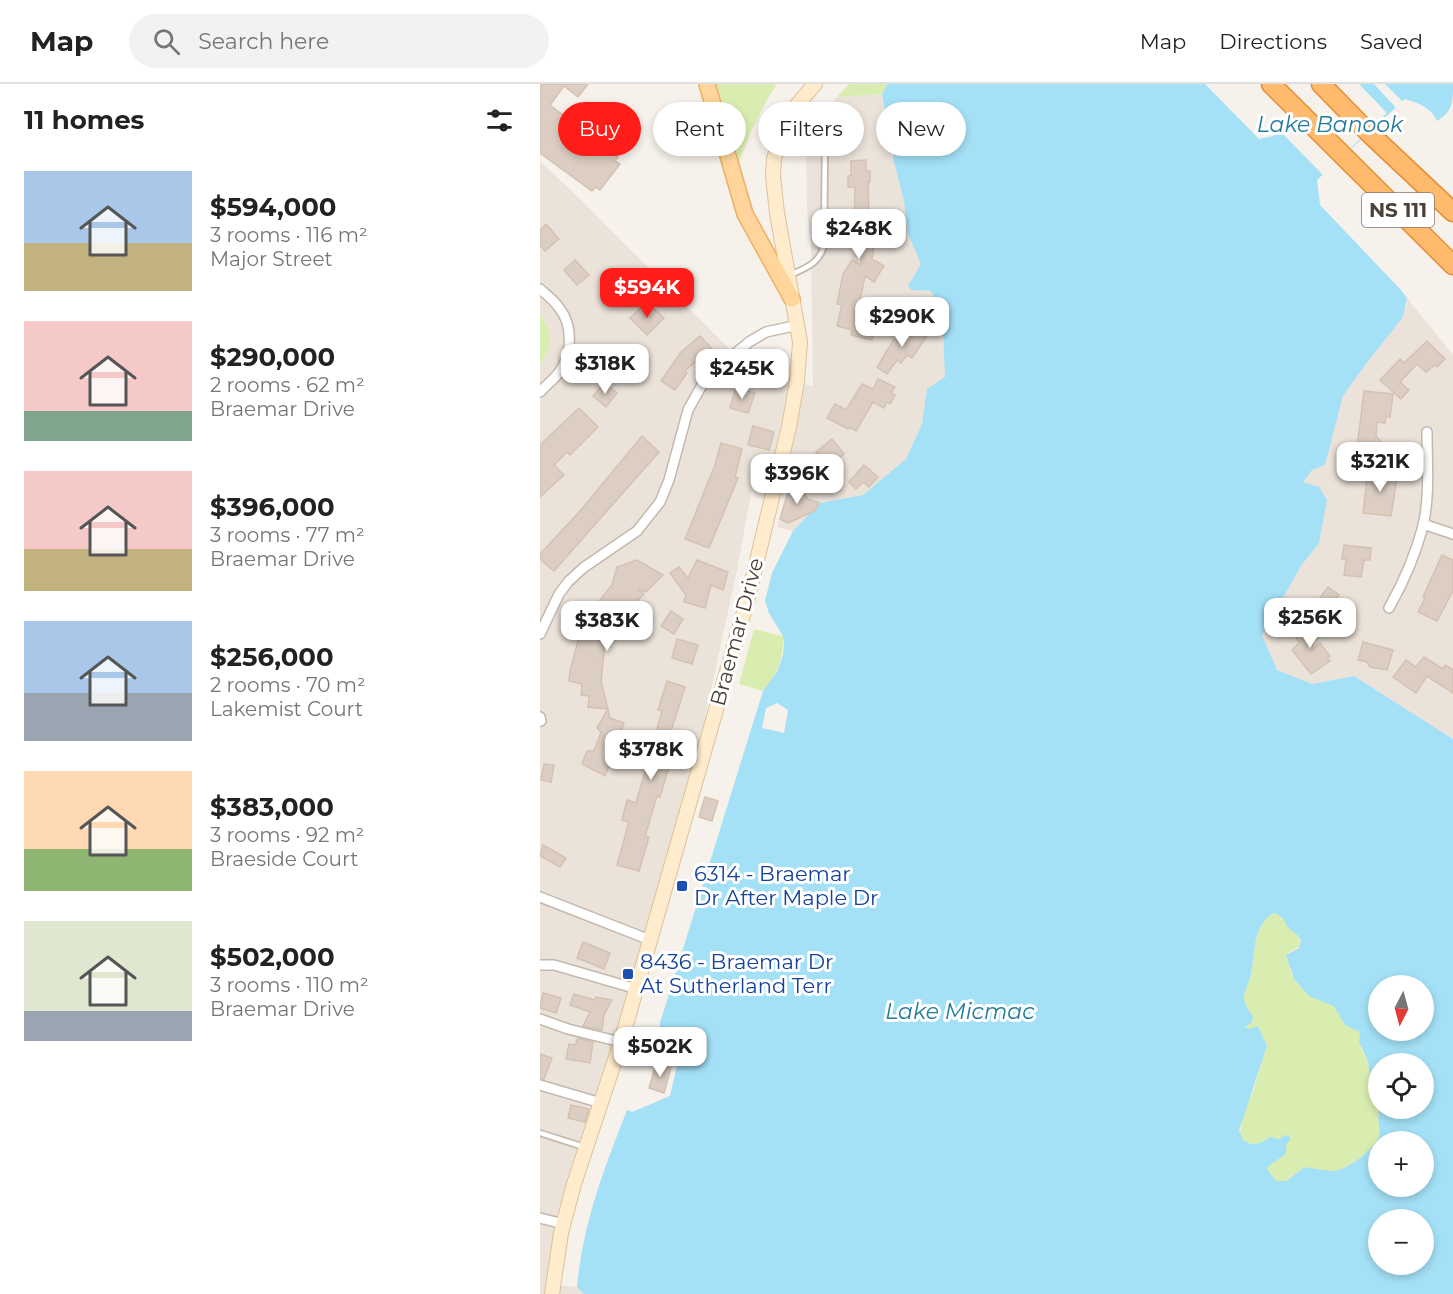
<!DOCTYPE html>
<meta charset="utf-8">
<style>
body{margin:0;font-family:Montserrat,sans-serif;background:#f2f2f2;color:#222;height:100vh;display:flex;flex-direction:column;font-size:22px;white-space:nowrap}
*{box-sizing:border-box;margin:0}
p{font-size:20px;color:#767676}
.icon{flex:none;width:33px;height:33px;fill:none;stroke:currentColor;stroke-width:2;stroke-linecap:round;stroke-linejoin:round}
.map{position:relative;flex:1;overflow:hidden}
.details{display:flex;flex-direction:column;background:#fff;width:540px}
.details>*{flex:none}
.banner{position:absolute;left:18px;top:18px;width:570px;height:54px;display:flex;gap:12px}
.needle{width:39px;rotate:186deg}
.controls{position:absolute;left:828px;top:891px;display:grid;gap:12px}
.controls a{display:grid;place-items:center;width:66px;height:66px;border-radius:50%;background:#fff;box-shadow:0 3px 9px #0003;font-size:30px}
.price{position:absolute;translate:-50% -51px;padding:0 14px;border-radius:12px;background:#fff;color:#222;font-size:20px;line-height:39px;filter:drop-shadow(0 2px 3px #0008)}
.price::after{content:'';position:absolute;left:50%;top:36px;width:18px;height:14px;margin-left:-9px;background:inherit;clip-path:polygon(0 0,100% 0,50% 100%)}
.price.current{background:#ff1c19;color:#fff}
ul{padding:0;list-style:none}
li{display:flex;align-items:center;gap:18px;height:150px;padding:0 24px}
li span{display:grid;place-items:center;flex:none;width:168px;height:120px;border-radius:0px;color:#555}
li>.icon{margin-inline-start:auto}
span .icon{width:72px;height:72px;fill:#fffc;stroke-width:1}
li b{font-size:26px}
h2{display:flex;justify-content:space-between;align-items:center;height:72px;padding:0 24px;font-size:26px}
.tag{padding:0 21px;border-radius:27px;background:#fff;box-shadow:0 3px 9px #0003;font-size:21px;line-height:54px}
.tag.current{background:#ff1c19;color:#fff}
header{display:flex;align-items:center;gap:36px;box-sizing:border-box;height:84px;padding:0 30px;background:#fff;border-bottom:2px solid #e0e0e0}
header strong{font-size:28px}
nav{display:flex;gap:33px;margin-inline-start:auto;font-size:21px}
.search{width:420px;height:54px;background:#f2f2f2;display:flex;align-items:center;gap:15px;box-sizing:border-box;padding:0 21px;border-radius:33px;color:#767676;font-size:22px}
main{display:flex;flex:1;min-height:0}
.map>svg:first-child{display:block}
.residential{fill:#ebe2d9}
.green{fill:#daedb1}
.water{fill:#a4e0f6;fill-rule:evenodd}
.pier{fill:#f6f1eb}
.building{fill:#dccec2;stroke:#d4c2b2;stroke-width:1.5}
.lines{fill:none;stroke-linecap:round;stroke-linejoin:round}
.lane-casing{stroke:#c3b8ac;stroke-width:8}
.street-casing{stroke:#c3b8ac;stroke-width:12}
.secondary-casing{stroke:#dcc29a;stroke-width:16}
.primary-casing{stroke:#edb062;stroke-width:18}
.highway-casing{stroke:#e98c32;stroke-width:21}
.lane{stroke:#fff;stroke-width:4.5}
.street{stroke:#fff;stroke-width:9}
.secondary{stroke:#ffeccc;stroke-width:14}
.primary{stroke:#ffd59b;stroke-width:15}
.highway{stroke:#ffba6d;stroke-width:18}
.transit-dot{fill:#1a4fb4;stroke:#fff;stroke-width:2}
.labels{text-anchor:middle;stroke-width:6;stroke-linejoin:round;paint-order:stroke}
.shield{fill:#fff;stroke:#827a74;stroke-width:1.5}
.shield-label{font-size:20px;font-weight:bold;fill:#4c4138}
.street-label{font-size:21px;fill:#4c4138;stroke:#fff}
.transit-label{font-size:21px;fill:#164399;stroke:#fff;text-anchor:start}
.water-label{font-size:22px;font-style:italic;fill:#237b9e;stroke:#fff}
</style>
<header>
<strong>Map</strong>
<div class="search"><svg class="icon" aria-label="search" viewBox="0 0 24 24"><circle cx="10" cy="10" r="6"/><path d="M15 15l6 6"/></svg>Search here</div>
<nav><a>Map</a><a>Directions</a><a>Saved</a></nav>
</header>
<main>
<section class="details">
<h2>11 homes<svg class="icon" aria-label="filters" viewBox="0 0 24 24"><path d="M4 7h16M4 17h16"/><circle cx="9" cy="7" r="2"/><circle cx="15" cy="17" r="2"/></svg></h2>
<ul>
<li><span style="background:linear-gradient(#a9c7e8 60%,#c2b280 0)"><svg class="icon" aria-label="home" viewBox="0 0 24 24"><path d="M3 11l9-7 9 7M6 9v11h12V9"/></svg></span><div><b>$594,000</b><p>3 rooms · 116 m²</p><p>Major Street</p></div></li>
<li><span style="background:linear-gradient(#f6c9c9 75%,#7fa58c 0)"><svg class="icon" aria-label="home" viewBox="0 0 24 24"><path d="M3 11l9-7 9 7M6 9v11h12V9"/></svg></span><div><b>$290,000</b><p>2 rooms · 62 m²</p><p>Braemar Drive</p></div></li>
<li><span style="background:linear-gradient(#f6c9c9 65%,#c2b280 0)"><svg class="icon" aria-label="home" viewBox="0 0 24 24"><path d="M3 11l9-7 9 7M6 9v11h12V9"/></svg></span><div><b>$396,000</b><p>3 rooms · 77 m²</p><p>Braemar Drive</p></div></li>
<li><span style="background:linear-gradient(#a9c7e8 60%,#9aa5b1 0)"><svg class="icon" aria-label="home" viewBox="0 0 24 24"><path d="M3 11l9-7 9 7M6 9v11h12V9"/></svg></span><div><b>$256,000</b><p>2 rooms · 70 m²</p><p>Lakemist Court</p></div></li>
<li><span style="background:linear-gradient(#ffd9b3 65%,#8fb573 0)"><svg class="icon" aria-label="home" viewBox="0 0 24 24"><path d="M3 11l9-7 9 7M6 9v11h12V9"/></svg></span><div><b>$383,000</b><p>3 rooms · 92 m²</p><p>Braeside Court</p></div></li>
<li><span style="background:linear-gradient(#dfe7d0 75%,#9aa5b1 0)"><svg class="icon" aria-label="home" viewBox="0 0 24 24"><path d="M3 11l9-7 9 7M6 9v11h12V9"/></svg></span><div><b>$502,000</b><p>3 rooms · 110 m²</p><p>Braemar Drive</p></div></li>
</ul>
</section>
<div class="map">
<svg width="913" height="1210" viewBox="0 0 913 1210">
<rect width="100%" height="100%" fill="#f6f1eb"/>
<g class="residential">
<path d="M342,10L354,78L364,117L368,150L381,180L372,206L391,207L402,228L405,293L387,306L382,340L366,375L323,411L280,419L253,447L237,443L250,396L215,388L197,486L157,671L105,854L14,1201L37,1203L44,1210H0V280L7,270L5,237L0,230V77L42,117L216,292L273,302L271,163L267,124L266,61L297,13Z"/>
<path d="M867,214L913,271V655L814,592L772,600L737,586L722,551L761,482L779,459L762,398L772,386L785,381L803,312L867,221Z"/>
</g>
<g class="green">
<path d="M170,0H237C220,26 208,52 198,81Z"/>
<path d="M309,0H348L342,10L297,13Z"/>
<path d="M0,230C13,247 13,264 0,280Z"/>
<path d="M214,545L243,552C244,574 238,590 223,607L199,600Z"/>
<path d="M734,829C748,835 743,839 751,846C758,852 761,852 760,862L748,869L746,873L750,879V886L754,895L766,909L794,921L820,948L821,964L828,977L830,995L838,1007V1024L840,1025C836,1034 841,1042 839,1052C836,1065 805,1087 792,1088C783,1088 774,1085 765,1083L746,1097H736L727,1085C739,1067 747,1084 745,1052L739,1055L729,1054C721,1061 713,1062 704,1057L700,1049L704,1027L712,1010L727,962L712,945L705,943L713,933C710,927 703,919 704,912C705,904 710,897 711,889C715,869 713,840 734,829Z"/>
</g>
<path class="water" d="M348,0H665L719,55L733,52L738,45L786,0H913C913,18 913,27 897,37C891,23 878,19 865,15L777,96L780,121L861,206L867,214L863,233L825,281L803,312L785,381L772,386L763,398L779,403L787,416L779,459L761,482L722,551L737,586L772,600L814,592L913,655V1210H44L37,1203C43,1139 64,1085 87,1026L92,1028L130,1012L137,981L118,964L120,939L223,607L237,588L243,571L244,560L243,552L229,529L225,517L232,489L253,447L280,419L323,411L366,375L382,340L387,305L405,293L402,228L391,207L372,206L368,202L381,180L368,150L364,117L354,78L342,10ZM734,829C748,835 743,840 751,846C756,851 758,850 761,857L759,864L746,871L754,895L766,909L771,913L794,922L805,941L820,948L819,958L828,977L830,995L838,1007V980H884V1024L840,1025C836,1034 841,1042 839,1052C836,1064 804,1089 792,1087C783,1086 774,1085 765,1083L746,1097H736L727,1085C730,1078 741,1076 746,1069V1061L750,1056L749,1052L745,1051L739,1055L730,1053C721,1059 715,1063 704,1057L699,1047L727,962L718,942L710,945L705,943L712,938L713,933C710,927 703,919 704,912C705,906 709,899 710,894C716,873 711,841 734,829ZM838,902H884V946H838ZM838,1058H884V1102H838ZM838,1136H884V1180H838Z"/>
<g class="pier">
<path d="M786,0H819L847,29L783,91L738,45Z"/>
<path d="M834,0H845L864,19L857,25Z"/>
<path d="M237,619L248,626L244,649L222,644L226,624Z"/>
</g>
<g class="building">
<path d="M0,0H48L38,13L24,2L10,21L78,73L75,77L80,80L60,106L56,103L52,107L0,69Z"/>
<path d="M326,76V87H330V98H328L329,131V135H333V154L335,153L332,175L344,182L334,198L325,192L320,216L327,217L324,233L337,236L332,256L311,251L312,246L297,242L302,221L297,220L303,190L312,176L321,181V152L320,150H314L315,103H308V92H311V77Z"/>
<path d="M6,140L19,155L5,167L0,161V146Z"/>
<path d="M35,176L49,191L37,201L24,186Z"/>
<path d="M85,187L101,200L91,211L76,198Z"/>
<path d="M105,220L109,224L111,222L124,234L107,251L90,234Z"/>
<path d="M369,239L387,252L372,274L367,271L361,279L357,276L347,290L337,283L354,255L357,257Z"/>
<path d="M160,252L171,264L145,287L147,289L135,306L121,297L141,268Z"/>
<path d="M887,257L905,275L897,283L895,281L886,288L877,280L860,298L869,306L861,315L840,296L860,275L864,279Z"/>
<path d="M338,295L355,303L351,309L355,311L350,320L347,318L344,324L333,318L316,347L309,343L308,345L287,334L295,320L306,326L322,300L333,305Z"/>
<path d="M64,299L77,309L66,323L53,312Z"/>
<path d="M196,303L215,309L208,329L190,324Z"/>
<path d="M824,307L853,310L850,333L846,332L845,339L837,338L836,352L844,362L843,375L816,372Z"/>
<path d="M39,324L58,343L30,371L27,368L14,381L24,391L0,413V361Z"/>
<path d="M213,342L234,348L229,366L208,361Z"/>
<path d="M102,352L119,368L14,487L0,475V470L40,427Z"/>
<path d="M292,355L304,370L288,383L276,368Z"/>
<path d="M181,359L202,365L195,393L198,394L169,464L145,455L175,381Z"/>
<path d="M324,381L338,393L329,403L323,398L316,405L309,398Z"/>
<path d="M832,386L858,388L851,432L823,429L827,394H831Z"/>
<path d="M254,398L268,415L279,419L275,427L248,439L240,435L248,408Z"/>
<path d="M804,461L831,464L830,476H824L821,493L804,491L806,475H802Z"/>
<path d="M902,471L913,476V507L897,537L878,528L885,514L883,513Z"/>
<path d="M97,476L123,491L106,508L98,506L104,510L66,549L61,597L70,634L84,639L65,692L42,680L47,667H54L61,648L57,644L68,625L48,623L49,612L41,611L42,600L29,597L30,587L42,542L40,541L72,501L77,483Z"/>
<path d="M157,476L188,488L183,506L171,501L165,524L144,518L146,511L130,489L139,483L148,494Z"/>
<path d="M788,503L799,511L795,516L807,518L806,531L792,530L791,534L772,532L770,527Z"/>
<path d="M131,527L143,535L134,550L121,542Z"/>
<path d="M762,537L771,538L775,544L772,566L780,559L790,572L787,574L790,577L771,590L752,566L759,559L756,554L760,551Z"/>
<path d="M137,555L158,561L152,580L132,574Z"/>
<path d="M823,558L853,566L847,586L830,583L827,578L818,576Z"/>
<path d="M884,573L903,585L905,581L913,586V609L887,592L876,609L853,593L866,576L876,583Z"/>
<path d="M127,597L145,603L131,647L139,649L120,713L117,712L105,752L109,753L99,787L77,781L89,738L82,736L87,716L96,719L122,627L118,626Z"/>
<path d="M4,680L14,681L11,698L1,696Z"/>
<path d="M165,713L178,717L172,737L159,733Z"/>
<path d="M3,761L26,774L20,783L0,772Z"/>
<path d="M43,858L70,869L64,885L37,874Z"/>
<path d="M3,909L21,914L16,929L0,924Z"/>
<path d="M34,910L55,916L56,913L72,916L64,931L62,946L43,942L50,928L30,921Z"/>
<path d="M38,954L53,958L50,979L26,975L29,960L35,961Z"/>
<path d="M0,970L12,974L4,995L0,994Z"/>
<path d="M116,980L131,984L124,1009L109,1004Z"/>
<path d="M31,1021L49,1025L45,1038L28,1034Z"/>
</g>
<g class="lines">
<g class="lane-casing">
<g id="lane">
<path d="M250,191C266,184 280,179 284,161L285,58L310,37"/>
<path d="M0,1049L44,1063"/>
</g>
</g>
<g class="street-casing">
<g id="street">
<path d="M0,205C7,211 15,217 20,225C33,242 32,270 20,287C15,295 6,301 0,308"/>
<path d="M883,440L913,450"/>
<path d="M849,524C863,499 876,469 883,442C890,412 887,379 887,348"/>
<path d="M0,550L19,510L28,498L43,484L97,447L120,418L129,396L148,326L166,294L209,258L226,248L258,241"/>
<path d="M0,633L1,637"/>
<path d="M0,813L110,856"/>
<path d="M0,881H14L97,905"/>
<path d="M0,935L28,945L81,958"/>
<path d="M0,1001L61,1019"/>
<path d="M0,1134L24,1140"/>
</g>
</g>
<g class="secondary-casing">
<path id="secondary" d="M12,1210L21,1149L34,1100L81,958L208,514L249,343L257,297L260,258L237,129L233,92L234,75L245,41L257,21L275,0"/>
</g>
<g class="primary-casing">
<path id="primary" d="M167,0L205,130L252,215"/>
</g>
<g class="highway-casing">
<g id="highway">
<path d="M731,0L913,181"/>
<path d="M781,0L829,49L913,128"/>
</g>
</g>
<use href="#lane" class="lane"/>
<use href="#street" class="street"/>
<use href="#secondary" class="secondary"/>
<use href="#primary" class="primary"/>
<use href="#highway" class="highway"/>
</g>
<g class="transit-dot">
<rect x="136" y="796" width="12" height="12" rx="3"/>
<rect x="82" y="884" width="12" height="12" rx="3"/>
</g>
<g class="labels">
<rect class="shield" x="822" y="109" width="72" height="34" rx="4.5"/>
<g class="shield-label">
<text x="858" y="133">NS 111</text>
</g>
<g class="street-label">
<text transform="translate(197 548) rotate(-75)" y="7">Braemar Drive</text>
</g>
<g class="transit-label">
<text x="154" y="797">6314 - Braemar<tspan x="154" dy="24">Dr After Maple Dr</tspan></text>
<text x="100" y="885">8436 - Braemar Dr<tspan x="100" dy="24">At Sutherland Terr</tspan></text>
</g>
<g class="water-label">
<text x="790" y="48">Lake Banook</text>
<text x="420" y="935">Lake Micmac</text>
</g>
</g>
</svg>
<div class="controls">
<a><svg class="needle" viewBox="-14 -14 28 28"><path d="M0-13l5 13h-10z" fill="#e53935"/><path d="M0 13l5-13h-10z" fill="#767676"/></svg></a>
<a><svg class="icon" aria-label="locate" viewBox="0 0 24 24"><circle cx="12" cy="12" r="6"/><path d="M12 2v4M12 18v4M2 12h4M18 12h4"/></svg></a>
<a>+</a>
<a>−</a>
</div>
<b class="price" style="left:319px;top:176px">$248K</b>
<b class="price current" style="left:107px;top:235px">$594K</b>
<b class="price" style="left:362px;top:264px">$290K</b>
<b class="price" style="left:65px;top:311px">$318K</b>
<b class="price" style="left:202px;top:316px">$245K</b>
<b class="price" style="left:840px;top:409px">$321K</b>
<b class="price" style="left:257px;top:421px">$396K</b>
<b class="price" style="left:770px;top:565px">$256K</b>
<b class="price" style="left:67px;top:568px">$383K</b>
<b class="price" style="left:111px;top:697px">$378K</b>
<b class="price" style="left:120px;top:994px">$502K</b>
<div class="banner">
<a class="tag current">Buy</a>
<a class="tag">Rent</a>
<a class="tag">Filters</a>
<a class="tag">New</a>
</div>
</div>
</main>
